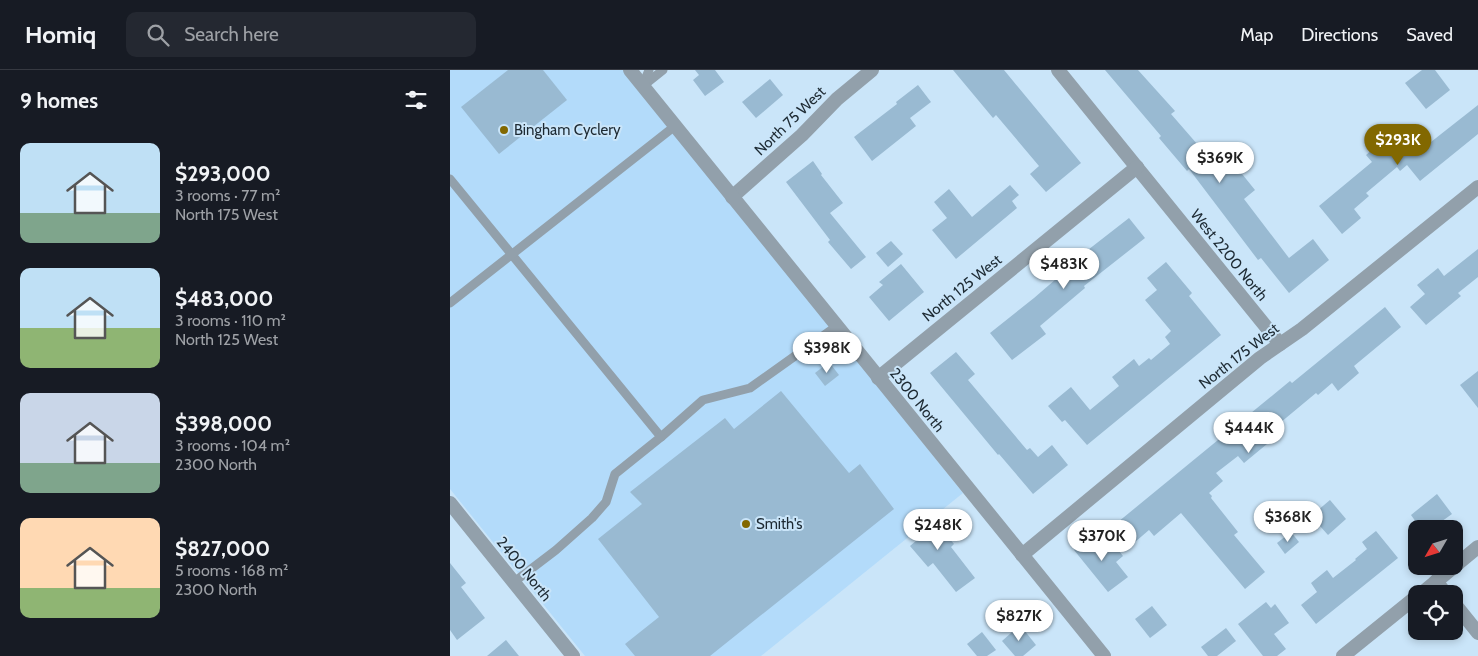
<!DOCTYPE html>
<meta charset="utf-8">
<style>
body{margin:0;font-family:Cabin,sans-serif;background:#242831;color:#f1f3f6;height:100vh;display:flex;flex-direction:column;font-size:19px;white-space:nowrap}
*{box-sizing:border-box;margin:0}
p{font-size:16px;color:#9ea1a6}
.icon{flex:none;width:28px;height:28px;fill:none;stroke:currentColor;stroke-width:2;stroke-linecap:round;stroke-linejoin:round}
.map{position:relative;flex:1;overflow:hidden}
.side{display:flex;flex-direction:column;background:#171b24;width:450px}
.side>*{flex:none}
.needle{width:32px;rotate:231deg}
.tools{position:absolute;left:958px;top:450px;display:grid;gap:10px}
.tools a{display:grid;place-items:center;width:55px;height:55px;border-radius:10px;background:#171b24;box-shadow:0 2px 8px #0003;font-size:25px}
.price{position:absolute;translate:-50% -42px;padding:0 11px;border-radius:18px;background:#fff;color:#222;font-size:16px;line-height:32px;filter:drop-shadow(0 1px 2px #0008)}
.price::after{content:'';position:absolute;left:50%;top:30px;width:15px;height:11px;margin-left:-8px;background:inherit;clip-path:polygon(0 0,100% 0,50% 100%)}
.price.current{background:#826800;color:#fff}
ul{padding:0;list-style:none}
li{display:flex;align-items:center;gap:15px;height:125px;padding:0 20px}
li span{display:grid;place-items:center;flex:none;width:140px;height:100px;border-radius:10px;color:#555}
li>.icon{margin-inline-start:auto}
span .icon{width:60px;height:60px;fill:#fffc;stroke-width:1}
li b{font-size:21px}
h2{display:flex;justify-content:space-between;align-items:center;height:60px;padding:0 20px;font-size:21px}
header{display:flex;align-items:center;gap:30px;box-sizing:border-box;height:70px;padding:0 25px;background:#171b24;border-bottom:1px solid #363941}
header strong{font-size:24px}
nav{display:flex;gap:28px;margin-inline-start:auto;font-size:18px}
.search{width:350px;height:45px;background:#242831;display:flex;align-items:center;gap:12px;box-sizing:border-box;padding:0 18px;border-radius:10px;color:#9ea1a6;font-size:19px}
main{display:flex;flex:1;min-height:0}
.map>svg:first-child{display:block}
.built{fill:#b3dbfa}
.building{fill:#99bad2}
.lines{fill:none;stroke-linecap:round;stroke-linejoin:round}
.service{stroke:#92a0ab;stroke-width:9}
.minor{stroke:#92a0ab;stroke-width:14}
.tertiary{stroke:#92a0ab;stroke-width:14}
.poi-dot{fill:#826800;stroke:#cae5f9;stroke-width:2}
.labels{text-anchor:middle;stroke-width:4;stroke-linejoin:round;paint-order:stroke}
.street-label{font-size:15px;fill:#1d2a33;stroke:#cae5f9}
.poi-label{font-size:15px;fill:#1d2a33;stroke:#cae5f9;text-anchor:start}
</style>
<header>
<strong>Homiq</strong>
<div class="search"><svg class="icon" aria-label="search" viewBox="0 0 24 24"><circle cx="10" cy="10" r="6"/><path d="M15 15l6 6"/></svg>Search here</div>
<nav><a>Map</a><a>Directions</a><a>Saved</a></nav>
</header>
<main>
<section class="side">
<h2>9 homes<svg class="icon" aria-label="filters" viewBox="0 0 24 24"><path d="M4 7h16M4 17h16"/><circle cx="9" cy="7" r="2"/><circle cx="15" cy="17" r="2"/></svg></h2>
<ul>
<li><span style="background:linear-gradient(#bfe0f5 70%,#7fa58c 0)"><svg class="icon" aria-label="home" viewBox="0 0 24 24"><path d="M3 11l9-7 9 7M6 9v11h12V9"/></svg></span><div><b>$293,000</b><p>3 rooms · 77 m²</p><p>North 175 West</p></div></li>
<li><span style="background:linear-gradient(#bfe0f5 60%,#8fb573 0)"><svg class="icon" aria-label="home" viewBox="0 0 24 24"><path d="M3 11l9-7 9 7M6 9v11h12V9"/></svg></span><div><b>$483,000</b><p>3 rooms · 110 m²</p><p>North 125 West</p></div></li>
<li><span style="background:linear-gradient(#c9d6e8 70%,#7fa58c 0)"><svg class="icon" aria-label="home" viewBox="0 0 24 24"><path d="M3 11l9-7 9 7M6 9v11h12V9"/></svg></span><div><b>$398,000</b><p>3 rooms · 104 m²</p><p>2300 North</p></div></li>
<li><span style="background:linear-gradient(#ffd9b3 70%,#8fb573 0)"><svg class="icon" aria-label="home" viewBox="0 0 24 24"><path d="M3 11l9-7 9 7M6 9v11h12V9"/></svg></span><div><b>$827,000</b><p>5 rooms · 168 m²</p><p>2300 North</p></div></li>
</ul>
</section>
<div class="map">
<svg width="1028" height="586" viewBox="0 0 1028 586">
<rect width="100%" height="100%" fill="#cae5f9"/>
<path class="built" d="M0,0H174L513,423L311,586H135L0,419Z"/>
<g class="building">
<path d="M58,0H93L117,30L49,84L11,37Z"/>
<path d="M245,0H265L274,12L255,26L243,10L249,5Z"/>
<path d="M503,0H554L631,93L596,122L580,104L589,96L546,45L543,48Z"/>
<path d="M655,0H688L725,41L721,44L768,98L780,89L805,120L794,129L839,188L863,169L879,190L839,223L811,188L808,190L739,99L737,101L709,68L711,66Z"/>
<path d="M972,0H985L1000,20L976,39L955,13Z"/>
<path d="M320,9L333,25L306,48L292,32Z"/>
<path d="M468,15L481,32L460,48L466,56L422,91L404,67L447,34L446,32Z"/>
<path d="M1028,35V64L970,111L957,95L950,101L947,97L916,123L919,126L904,139L911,148L892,164L869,136L922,92L916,85L952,54L972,79Z"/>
<path d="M363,91L372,104L371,105L393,133L380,143L416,187L401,199L378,172L380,170L336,112Z"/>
<path d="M560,115L569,125L562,131L567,138L506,189L482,160L497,148L484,132L499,119L522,147Z"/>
<path d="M679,148L695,168L634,216L635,218L590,256L596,264L562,290L540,263L584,228L635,184L634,183Z"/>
<path d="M441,171L453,184L438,197L426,183Z"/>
<path d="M1028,179V207L1008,223L1011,226L976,255L960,237L975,224L967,215L988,198L994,206Z"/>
<path d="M716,192L742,223L739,226L771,265L637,375L615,350L612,352L598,336L621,317L640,340L669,316L662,307L684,289L689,296L699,288L701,290L720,274L715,267L721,261L695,230L707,220L697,208Z"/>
<path d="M451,194L474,222L439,251L419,227L433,215L429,212Z"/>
<path d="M935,237L951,257L904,296L909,303L888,321L882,313L868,325L866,323L812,368L817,374L794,393L788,386L766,403L773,411L759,423L762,426L761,428L788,462L784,465L815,502L795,519L731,443L704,466L699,460L685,472L668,452L840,311L842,313Z"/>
<path d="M506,282L525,304L518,310L577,380L580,378L588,387L602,375L618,395L583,424L549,384L548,385L480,303Z"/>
<path d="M379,292L389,305L375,316L365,303Z"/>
<path d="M1028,301V338L1010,315Z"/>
<path d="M331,321L399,403L410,394L444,439L260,586H185L175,574L209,547L148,469L192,434L180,422L275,348L284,359Z"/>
<path d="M987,424L1002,444L981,459H971L961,445Z"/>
<path d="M880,430L896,449L878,465L861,446Z"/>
<path d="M474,439L504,474L501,477L525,508L506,522L483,493L478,497L460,476L467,470L455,456Z"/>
<path d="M926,461L948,488L866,554L851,535L867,522L861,513L877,500L883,508L906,490L905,489L917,479L912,472Z"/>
<path d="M841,462L849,472L835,484L827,473Z"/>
<path d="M644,464L658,481L665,476L673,486L666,492L678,507L658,522L624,480Z"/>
<path d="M0,493L16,513L11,517L35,548L7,570L0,560Z"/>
<path d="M816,532L821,538L825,534L839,553L824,564L836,579L827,586H813L788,554Z"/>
<path d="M702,536L717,555L700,568L685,549Z"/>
<path d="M570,555L586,575L573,586H565L552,571Z"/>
<path d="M776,558L786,571L767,586H758L751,577Z"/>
<path d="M532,562L546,580L537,586H527L517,574Z"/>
<path d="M56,570L69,586H37Z"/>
</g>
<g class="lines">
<g class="service">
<path d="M193,15L199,0"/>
<path d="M193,16L213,0"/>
<path d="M0,109L211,367"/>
<path d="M0,233L225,56"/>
<path d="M64,512L106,480L142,448L156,432L165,404L211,367L253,330L300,318L387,256"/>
</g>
<g class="minor">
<path d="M608,0L830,274"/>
<path d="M282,127L352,65L387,29L422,0"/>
<path d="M428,308L687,97"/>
<path d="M0,433L123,586"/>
<path d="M572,485L810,288L852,259L1028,117"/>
<path d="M986,511L996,524"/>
<path d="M971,524L1028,477"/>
<path d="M1004,533L1028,563"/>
<path d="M893,586L966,527"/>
</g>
<path class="tertiary" d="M180,0L654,586"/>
</g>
<g class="poi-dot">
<circle cx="54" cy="60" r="5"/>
<circle cx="296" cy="454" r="5"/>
</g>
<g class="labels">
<g class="street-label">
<text transform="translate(340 51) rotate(-44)" y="5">North 75 West</text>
<text transform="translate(779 185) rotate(51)" y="5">West 2200 North</text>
<text transform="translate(512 218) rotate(-39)" y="5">North 125 West</text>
<text transform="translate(789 286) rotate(-38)" y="5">North 175 West</text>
<text transform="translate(467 330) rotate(51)" y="5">2300 North</text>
<text transform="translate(74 499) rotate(51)" y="5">2400 North</text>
</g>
<g class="poi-label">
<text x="64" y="65">Bingham Cyclery</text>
<text x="306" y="459">Smith's</text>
</g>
</g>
</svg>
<div class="tools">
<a><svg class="needle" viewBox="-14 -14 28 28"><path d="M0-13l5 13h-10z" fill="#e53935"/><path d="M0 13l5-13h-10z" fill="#9ea1a6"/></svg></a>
<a><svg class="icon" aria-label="locate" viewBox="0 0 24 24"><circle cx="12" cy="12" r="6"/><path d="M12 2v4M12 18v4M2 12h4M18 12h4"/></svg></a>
</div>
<b class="price current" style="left:948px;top:96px">$293K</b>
<b class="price" style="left:770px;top:114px">$369K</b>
<b class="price" style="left:614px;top:220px">$483K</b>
<b class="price" style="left:377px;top:304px">$398K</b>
<b class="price" style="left:799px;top:384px">$444K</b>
<b class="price" style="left:838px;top:473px">$368K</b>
<b class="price" style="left:488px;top:481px">$248K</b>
<b class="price" style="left:652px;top:492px">$370K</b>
<b class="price" style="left:569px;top:572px">$827K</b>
</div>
</main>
